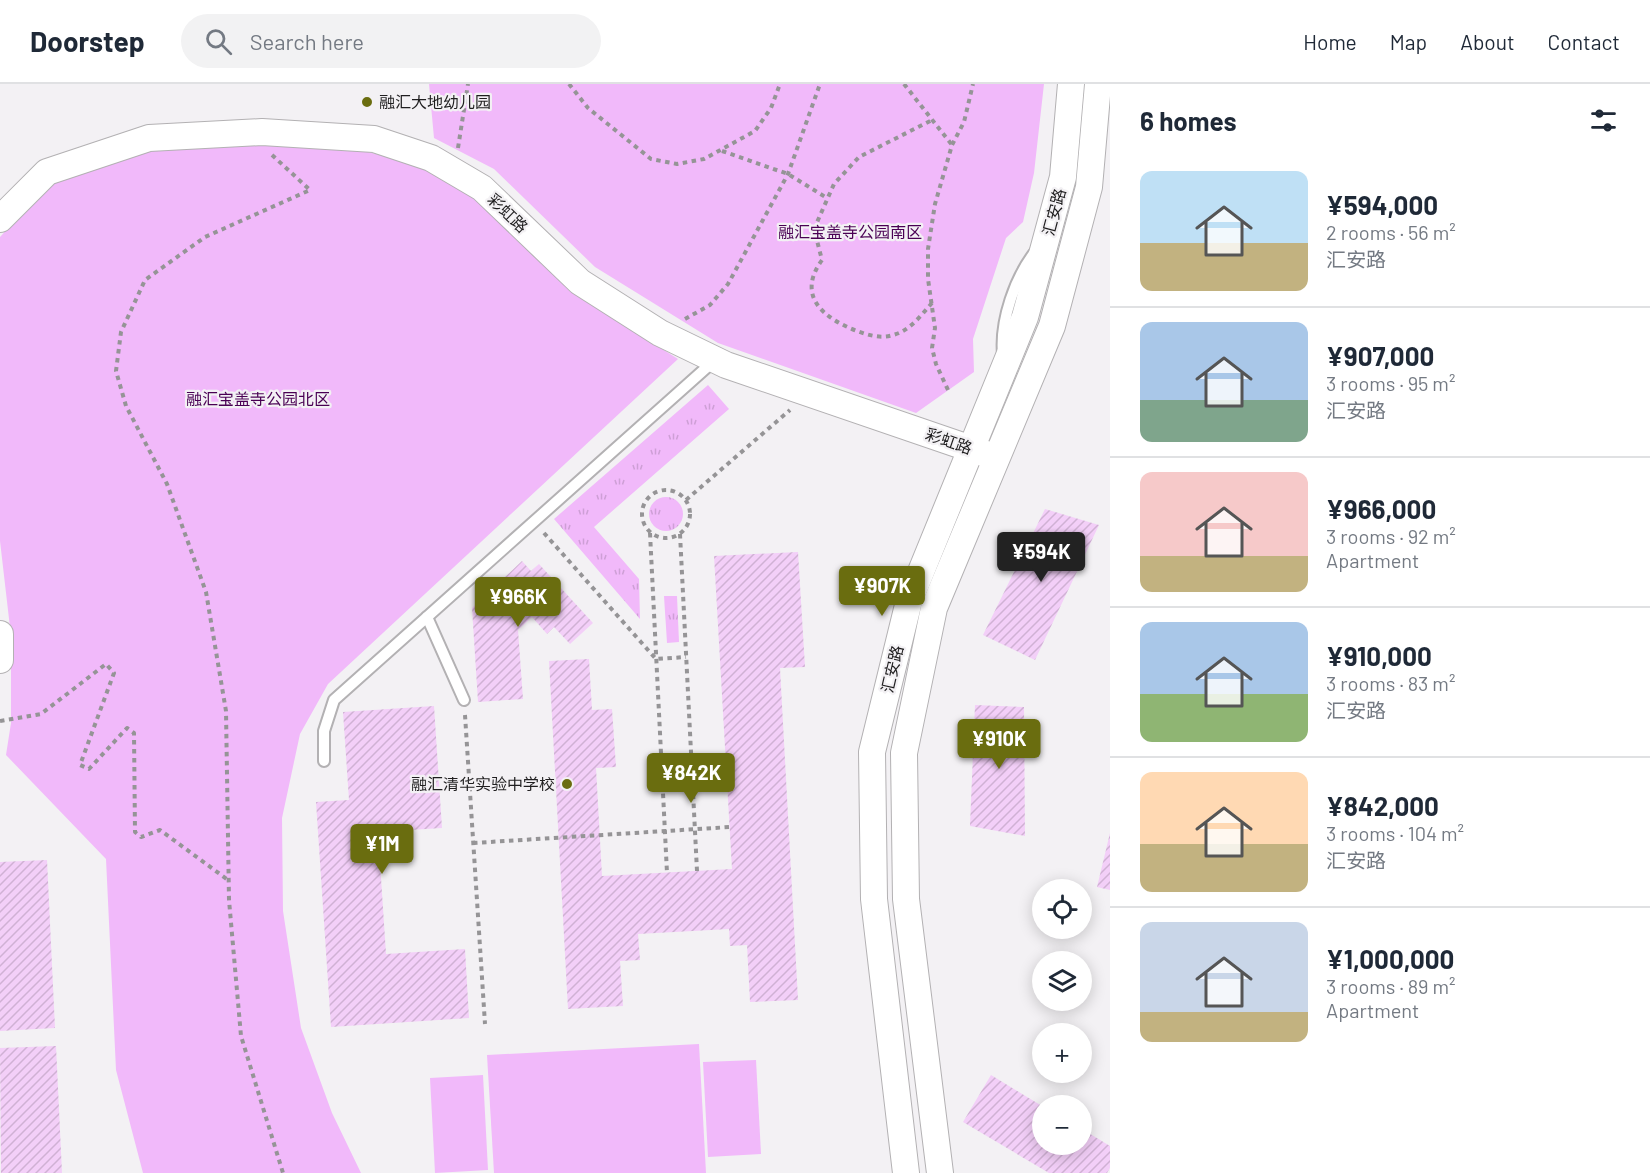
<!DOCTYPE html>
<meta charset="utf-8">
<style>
body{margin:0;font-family:Barlow,"Noto Sans SC",sans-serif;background:#f2f2f3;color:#1f2937;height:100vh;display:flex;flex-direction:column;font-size:22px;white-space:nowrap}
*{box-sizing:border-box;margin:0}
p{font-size:20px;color:#747a83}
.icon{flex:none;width:33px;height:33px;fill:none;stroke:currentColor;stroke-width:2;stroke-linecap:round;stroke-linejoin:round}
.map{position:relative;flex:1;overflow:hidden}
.sheet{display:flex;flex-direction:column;background:#fff;width:540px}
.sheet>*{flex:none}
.buttons{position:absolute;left:1032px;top:795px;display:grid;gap:12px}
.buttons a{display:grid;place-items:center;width:60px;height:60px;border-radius:50%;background:#fff;box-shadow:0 3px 15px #0003;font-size:30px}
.price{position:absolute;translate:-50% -51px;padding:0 14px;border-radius:6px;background:#6a6d0f;color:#fff;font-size:20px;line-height:39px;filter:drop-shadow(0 2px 3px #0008)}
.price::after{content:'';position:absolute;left:50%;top:36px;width:18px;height:14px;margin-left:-9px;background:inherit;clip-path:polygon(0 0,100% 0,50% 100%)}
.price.current{background:#222;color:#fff}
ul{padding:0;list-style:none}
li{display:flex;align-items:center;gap:18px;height:150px;padding:0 30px}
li+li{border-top:2px solid #e0e1e3}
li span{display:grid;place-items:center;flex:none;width:168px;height:120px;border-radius:12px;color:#555}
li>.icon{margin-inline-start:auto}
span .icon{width:72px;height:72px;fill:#fffc;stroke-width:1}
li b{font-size:26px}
h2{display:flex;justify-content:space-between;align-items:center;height:72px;padding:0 30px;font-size:26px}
header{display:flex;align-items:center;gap:36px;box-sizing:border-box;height:84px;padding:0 30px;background:#fff;border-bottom:2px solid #e0e1e3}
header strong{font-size:28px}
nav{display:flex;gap:33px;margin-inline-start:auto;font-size:21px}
.search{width:420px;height:54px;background:#f2f2f3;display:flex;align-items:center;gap:15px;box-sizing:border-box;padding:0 21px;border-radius:33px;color:#747a83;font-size:22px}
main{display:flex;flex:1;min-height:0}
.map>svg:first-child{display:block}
.grass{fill:url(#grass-tufts)}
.green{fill:#f1b9fa}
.building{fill:url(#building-hatch)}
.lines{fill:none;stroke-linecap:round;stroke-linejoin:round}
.service-casing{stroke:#b3b1b3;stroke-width:14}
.tertiary-casing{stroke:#b3b1b3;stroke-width:28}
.path{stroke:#959496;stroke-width:4;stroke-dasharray:4.5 4.5;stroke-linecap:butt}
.service{stroke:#fff;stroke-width:10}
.tertiary{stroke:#fff;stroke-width:26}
.poi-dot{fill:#6a6d0f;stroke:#f3f1f4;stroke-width:2}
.labels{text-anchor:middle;stroke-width:4.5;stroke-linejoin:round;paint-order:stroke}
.poi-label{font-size:16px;fill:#1f1e1f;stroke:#f3f1f4;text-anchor:start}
.street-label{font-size:16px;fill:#1f1e1f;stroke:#f3f1f4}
.park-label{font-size:16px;fill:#4a0054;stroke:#f3f1f4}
</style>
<header>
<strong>Doorstep</strong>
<div class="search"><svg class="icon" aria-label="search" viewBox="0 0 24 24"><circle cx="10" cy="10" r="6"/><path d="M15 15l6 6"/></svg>Search here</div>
<nav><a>Home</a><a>Map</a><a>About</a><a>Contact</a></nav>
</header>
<main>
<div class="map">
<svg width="1110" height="1089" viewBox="0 0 1110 1089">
<defs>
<pattern id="grass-tufts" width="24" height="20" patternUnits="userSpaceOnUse" patternTransform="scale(1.5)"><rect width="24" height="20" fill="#f1b9fa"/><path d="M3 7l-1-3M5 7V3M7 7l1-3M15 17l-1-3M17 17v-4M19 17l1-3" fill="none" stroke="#ce9fd6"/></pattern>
<pattern id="building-hatch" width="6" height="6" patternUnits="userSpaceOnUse" patternTransform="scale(1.5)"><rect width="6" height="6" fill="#f3cff8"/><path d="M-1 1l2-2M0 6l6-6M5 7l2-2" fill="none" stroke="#d0b1d4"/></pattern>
</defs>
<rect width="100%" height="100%" fill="#f3f1f4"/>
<g class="grass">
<path d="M708,301L729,325L594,443L639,495L640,535L554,435Z"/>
<circle cx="666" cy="430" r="17"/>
<path d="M664,512H677L679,558L667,559Z"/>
</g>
<g class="green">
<path d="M429,0H1044L1034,89L1023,138L1006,154L973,255L974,288L916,329L718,259L595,183L494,85L434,54Z"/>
<path d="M260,58L368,68L424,82L474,112L571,207L678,275L328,600L300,650L282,734L283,827L301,944L332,1029L361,1089H143L116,986L106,775L6,671L11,639V552L0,457V153L51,97L149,64Z"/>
<path d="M699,960L706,1089H494L487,971Z"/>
<path d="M756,976L761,1070L708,1073L703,978Z"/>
<path d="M483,991L488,1086L435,1089L430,994Z"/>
</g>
<g class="building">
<path d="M1045,425L1099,441L1035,576L983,551Z"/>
<path d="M798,468L805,583L780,584L798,916L750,918L747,861L730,862L729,845L638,850L640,876L620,877L623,922L568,925L549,577L589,575L592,626L612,625L616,683L596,684L602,792L732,785L714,472Z"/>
<path d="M522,477L531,487L539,480L593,539L570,560L554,543L547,550L532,533L518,546L523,615L478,618L472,524Z"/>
<path d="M975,621L1024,623L1025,752L970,742Z"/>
<path d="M434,622L442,744L378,748L386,870L465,865L469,934L331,943L316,718L349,716L343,628Z"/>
<path d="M1110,749V806L1097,803Z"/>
<path d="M47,776L55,944L0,947V778Z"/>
<path d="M56,962L62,1089H1L0,964Z"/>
<path d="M991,991L1042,1022V1060H1082V1045L1110,1062V1084L1107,1089H1049L963,1038Z"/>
</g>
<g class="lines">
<g class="service-casing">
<g id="service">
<path d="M1003,270C1000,237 1015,193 1036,167"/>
<path d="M427,533L464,616"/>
<path d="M324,677V647L334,616L715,276"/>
</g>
</g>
<g class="tertiary-casing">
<g id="tertiary">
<path d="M0,135L47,88L149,54L262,48L374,55L431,74L482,104L580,198L660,249L726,281L989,371"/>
<path d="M0,550V576"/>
<path d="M906,1089L874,815L872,668L909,517L1025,233L1063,93L1071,0"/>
<path d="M940,1089L906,815L904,669L934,524L1052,242L1089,103L1098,0"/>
</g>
</g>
<g class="path">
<path d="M569,0L588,24L651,75L677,80L704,75L755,47L771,24L780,0"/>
<path d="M904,0L952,61"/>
<path d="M458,64L468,0"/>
<path d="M722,67L788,90L827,114"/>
<path d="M272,71L310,106L205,153L145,196L121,248L116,287L126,322L167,400L206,508L226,627L229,816L241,952L283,1089"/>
<path d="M932,219C921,231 910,247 893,251C881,255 868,251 857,247C823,234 796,212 822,176L814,145L834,100L859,73L934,35"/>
<path d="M685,235L710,221L728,200L788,90L820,0"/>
<path d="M948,306L936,280L932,264L935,244L928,195V165L935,120L952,61L964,38L973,0"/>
<circle cx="666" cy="430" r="24"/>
<path d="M686,416L790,326"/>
<path d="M544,449L656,575L686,573"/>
<path d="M650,449L667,789"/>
<path d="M680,450L697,787"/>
<path d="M465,631L485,940"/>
<path d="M0,637L41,630L106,580L114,589L80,681L89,685L127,644L134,649L135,748L141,753L160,746L228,796"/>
<path d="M473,759L730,743"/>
</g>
<use href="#service" class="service"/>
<use href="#tertiary" class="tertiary"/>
</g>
<g class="poi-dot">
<circle cx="367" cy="18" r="6"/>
<circle cx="567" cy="700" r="6"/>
</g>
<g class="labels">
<g class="poi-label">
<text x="379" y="24">融汇大地幼儿园</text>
<text x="555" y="706" text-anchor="end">融汇清华实验中学校</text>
</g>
<g class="street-label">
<text transform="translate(1054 128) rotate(-75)" y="6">汇安路</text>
<text transform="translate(508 129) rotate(44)" y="6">彩虹路</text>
<text transform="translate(949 357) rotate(19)" y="6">彩虹路</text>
<text transform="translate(892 585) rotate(-77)" y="6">汇安路</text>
</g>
<g class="park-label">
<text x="850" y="154">融汇宝盖寺公园南区</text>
<text x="258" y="321">融汇宝盖寺公园北区</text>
</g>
</g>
</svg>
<div class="buttons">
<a><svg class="icon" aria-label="locate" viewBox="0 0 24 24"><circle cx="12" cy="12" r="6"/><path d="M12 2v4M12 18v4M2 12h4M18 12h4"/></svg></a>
<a><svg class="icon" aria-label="layers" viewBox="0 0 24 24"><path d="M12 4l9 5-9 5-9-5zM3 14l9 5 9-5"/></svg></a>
<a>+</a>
<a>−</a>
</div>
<b class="price current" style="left:1041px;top:499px">¥594K</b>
<b class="price" style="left:882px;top:533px">¥907K</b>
<b class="price" style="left:518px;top:544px">¥966K</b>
<b class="price" style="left:999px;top:686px">¥910K</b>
<b class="price" style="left:691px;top:720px">¥842K</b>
<b class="price" style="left:382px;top:791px">¥1M</b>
</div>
<section class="sheet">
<h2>6 homes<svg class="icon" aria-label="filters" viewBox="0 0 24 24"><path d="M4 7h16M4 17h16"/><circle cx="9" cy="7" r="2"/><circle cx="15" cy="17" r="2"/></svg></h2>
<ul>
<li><span style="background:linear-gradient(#bfe0f5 60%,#c2b280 0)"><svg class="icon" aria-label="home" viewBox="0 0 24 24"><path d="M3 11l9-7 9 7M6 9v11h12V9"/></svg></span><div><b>¥594,000</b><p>2 rooms · 56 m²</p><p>汇安路</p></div></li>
<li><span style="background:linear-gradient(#a9c7e8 65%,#7fa58c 0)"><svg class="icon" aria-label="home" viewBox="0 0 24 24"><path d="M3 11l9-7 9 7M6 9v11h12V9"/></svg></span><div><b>¥907,000</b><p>3 rooms · 95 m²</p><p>汇安路</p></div></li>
<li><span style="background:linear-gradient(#f6c9c9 70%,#c2b280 0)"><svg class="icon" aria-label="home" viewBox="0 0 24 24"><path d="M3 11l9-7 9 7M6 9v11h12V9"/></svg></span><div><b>¥966,000</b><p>3 rooms · 92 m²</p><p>Apartment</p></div></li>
<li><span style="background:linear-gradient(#a9c7e8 60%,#8fb573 0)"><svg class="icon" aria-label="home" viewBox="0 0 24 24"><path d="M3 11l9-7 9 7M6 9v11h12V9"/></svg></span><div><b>¥910,000</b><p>3 rooms · 83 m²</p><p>汇安路</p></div></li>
<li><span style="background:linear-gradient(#ffd9b3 60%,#c2b280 0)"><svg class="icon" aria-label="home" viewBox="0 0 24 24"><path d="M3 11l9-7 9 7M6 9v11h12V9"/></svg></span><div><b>¥842,000</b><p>3 rooms · 104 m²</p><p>汇安路</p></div></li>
<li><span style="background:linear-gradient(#c9d6e8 75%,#c2b280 0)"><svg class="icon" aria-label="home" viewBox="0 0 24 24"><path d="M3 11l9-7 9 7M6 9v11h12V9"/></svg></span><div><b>¥1,000,000</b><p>3 rooms · 89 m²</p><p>Apartment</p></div></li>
</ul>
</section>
</main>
